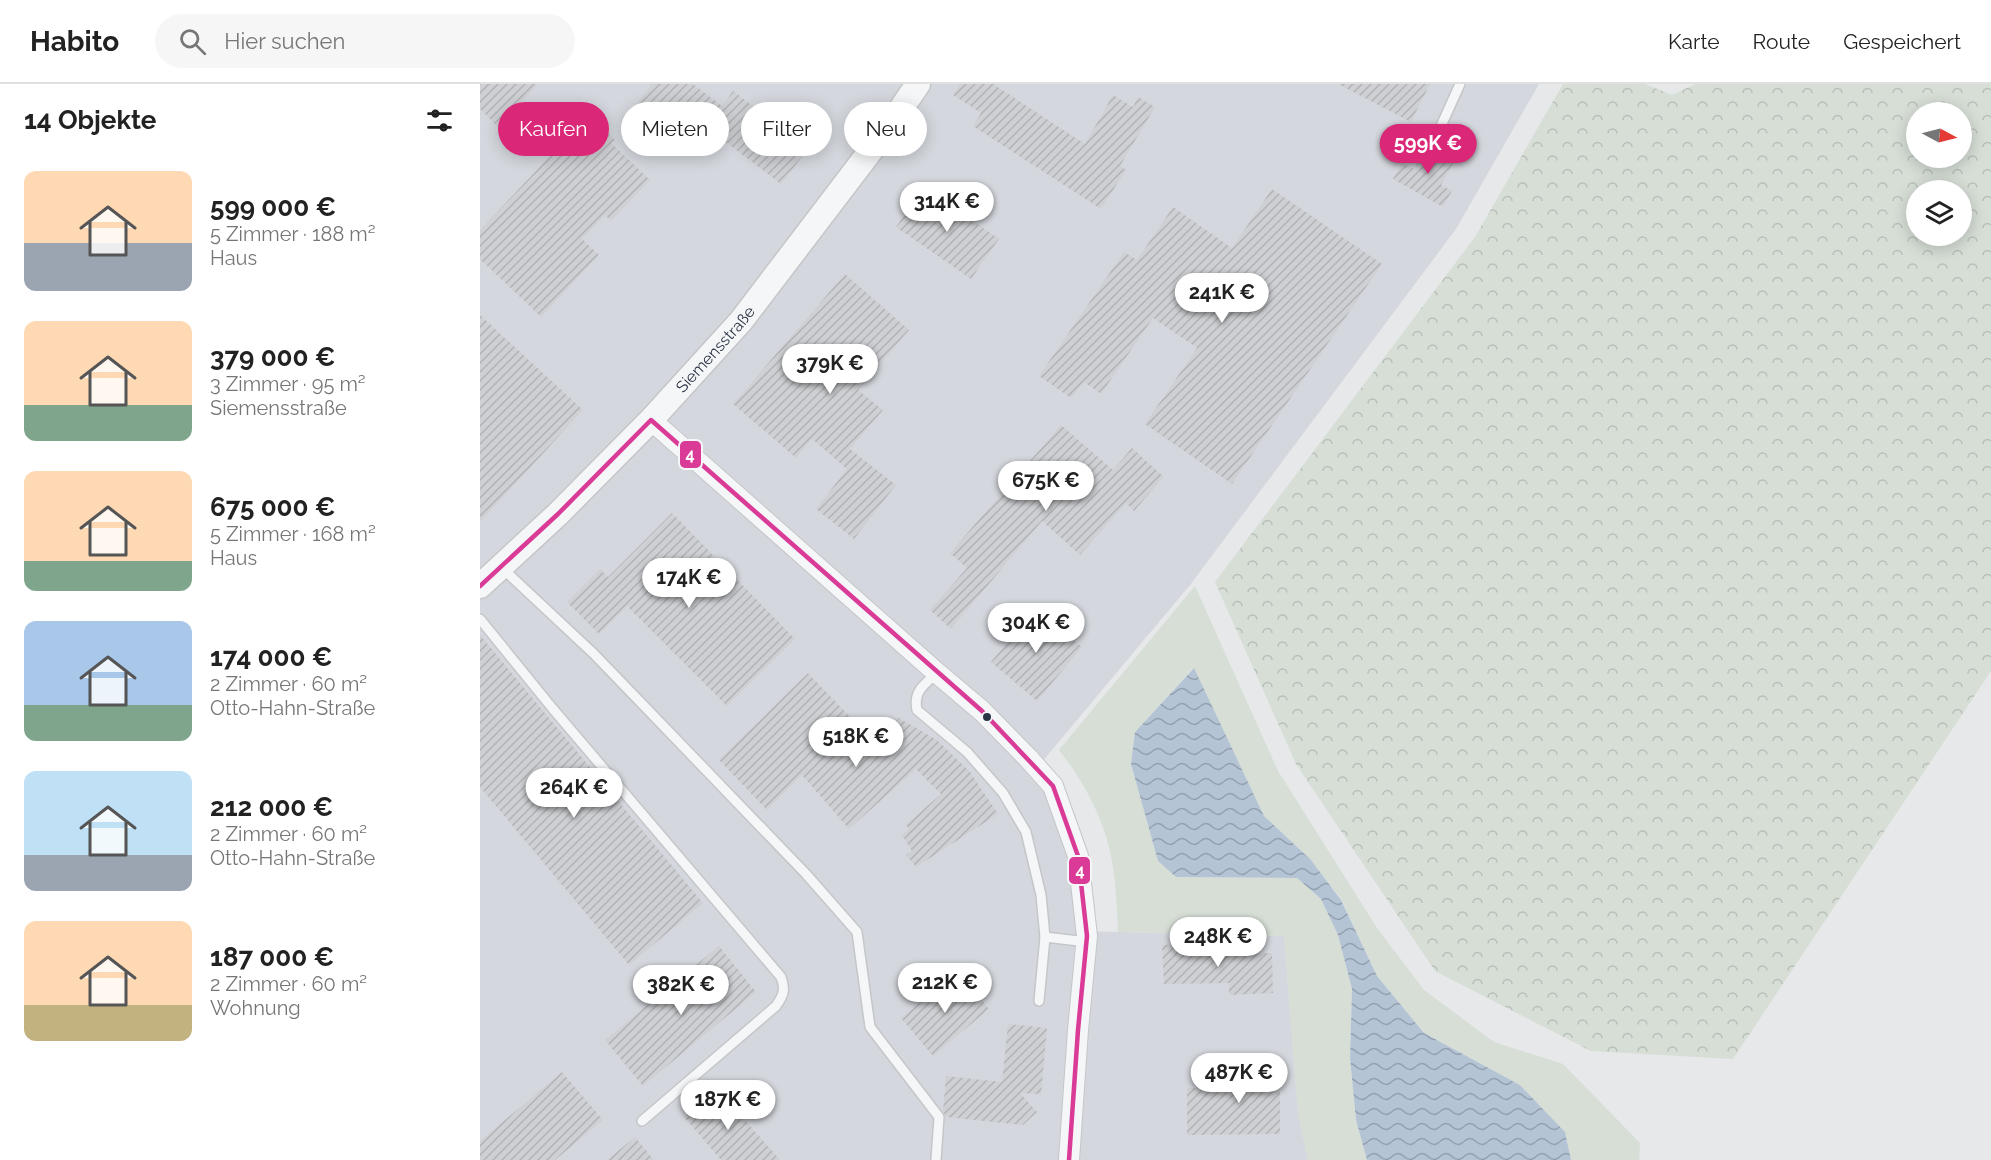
<!DOCTYPE html>
<html lang="de">
<meta charset="utf-8">
<style>
body{margin:0;font-family:Raleway,sans-serif;background:#f6f6f6;color:#222;height:100vh;display:flex;flex-direction:column;font-size:22px;white-space:nowrap}
*{box-sizing:border-box;margin:0}
p{font-size:20px;color:#767676}
.icon{flex:none;width:33px;height:33px;fill:none;stroke:currentColor;stroke-width:2;stroke-linecap:round;stroke-linejoin:round}
.map{position:relative;flex:1;overflow:hidden}
.panel{display:flex;flex-direction:column;background:#fff;width:480px}
.panel>*{flex:none}
.banner{position:absolute;left:18px;top:18px;width:570px;height:54px;display:flex;gap:12px}
.needle{width:39px;rotate:97deg}
.fabs{position:absolute;left:1426px;top:18px;display:grid;gap:12px}
.fabs a{display:grid;place-items:center;width:66px;height:66px;border-radius:50%;background:#fff;box-shadow:0 3px 15px #0003;font-size:30px}
.price{position:absolute;translate:-50% -51px;padding:0 14px;border-radius:21px;background:#fff;color:#222;font-size:20px;line-height:39px;filter:drop-shadow(0 2px 3px #0008)}
.price::after{content:'';position:absolute;left:50%;top:36px;width:18px;height:14px;margin-left:-9px;background:inherit;clip-path:polygon(0 0,100% 0,50% 100%)}
.price.active{background:#db2777;color:#fff}
ul{padding:0;list-style:none}
li{display:flex;align-items:center;gap:18px;height:150px;padding:0 24px}
li span{display:grid;place-items:center;flex:none;width:168px;height:120px;border-radius:12px;color:#555}
li>.icon{margin-inline-start:auto}
span .icon{width:72px;height:72px;fill:#fffc;stroke-width:1}
li b{font-size:26px}
h2{display:flex;justify-content:space-between;align-items:center;height:72px;padding:0 24px;font-size:26px}
.tag{padding:0 21px;border-radius:27px;background:#fff;box-shadow:0 3px 15px #0003;font-size:21px;line-height:54px}
.tag.active{background:#db2777;color:#fff}
header{display:flex;align-items:center;gap:36px;box-sizing:border-box;height:84px;padding:0 30px;background:#fff;border-bottom:2px solid #e0e0e0}
header strong{font-size:28px}
nav{display:flex;gap:33px;margin-inline-start:auto;font-size:21px}
.search{width:420px;height:54px;background:#f6f6f6;display:flex;align-items:center;gap:15px;box-sizing:border-box;padding:0 21px;border-radius:33px;color:#767676;font-size:22px}
main{display:flex;flex:1;min-height:0}
.map>svg:first-child{display:block}
.built{fill:#d4d7dd}
.green{fill:#d6ded6}
.forest{fill:url(#forest-crowns);fill-rule:evenodd}
.water{fill:url(#water-waves)}
.building{fill:url(#building-hatch)}
.lines{fill:none;stroke-linecap:round;stroke-linejoin:round}
.service-casing{stroke:#c4c6c8;stroke-width:12}
.minor-casing{stroke:#c4c6c8;stroke-width:22}
.tertiary-casing{stroke:#c4c6c8;stroke-width:27}
.service{stroke:#f5f6f7;stroke-width:9}
.minor{stroke:#f5f6f7;stroke-width:20}
.tertiary{stroke:#f5f6f7;stroke-width:24}
.bus-1-casing{stroke:#f4f6f9;stroke-width:9}
.bus-1{stroke:#d93b96;stroke-width:4.5}
.bus-dot{fill:#2b3445;stroke:#f4f6f9;stroke-width:2}
.labels{text-anchor:middle;stroke-width:4.5;stroke-linejoin:round;paint-order:stroke}
.street-label{font-size:16px;fill:#2b3445;stroke:#f4f6f9}
.line-badge{stroke:#f4f6f9;stroke-width:2}
.badge-label{font-size:16px;text-anchor:middle;font-weight:bold;fill:#fff}
</style>
<header>
<strong>Habito</strong>
<div class="search"><svg class="icon" aria-label="search" viewBox="0 0 24 24"><circle cx="10" cy="10" r="6"/><path d="M15 15l6 6"/></svg>Hier suchen</div>
<nav><a>Karte</a><a>Route</a><a>Gespeichert</a></nav>
</header>
<main>
<section class="panel">
<h2>14 Objekte<svg class="icon" aria-label="filters" viewBox="0 0 24 24"><path d="M4 7h16M4 17h16"/><circle cx="9" cy="7" r="2"/><circle cx="15" cy="17" r="2"/></svg></h2>
<ul>
<li><span style="background:linear-gradient(#ffd9b3 60%,#9aa5b1 0)"><svg class="icon" aria-label="home" viewBox="0 0 24 24"><path d="M3 11l9-7 9 7M6 9v11h12V9"/></svg></span><div><b>599 000 €</b><p>5 Zimmer · 188 m²</p><p>Haus</p></div></li>
<li><span style="background:linear-gradient(#ffd9b3 70%,#7fa58c 0)"><svg class="icon" aria-label="home" viewBox="0 0 24 24"><path d="M3 11l9-7 9 7M6 9v11h12V9"/></svg></span><div><b>379 000 €</b><p>3 Zimmer · 95 m²</p><p>Siemensstraße</p></div></li>
<li><span style="background:linear-gradient(#ffd9b3 75%,#7fa58c 0)"><svg class="icon" aria-label="home" viewBox="0 0 24 24"><path d="M3 11l9-7 9 7M6 9v11h12V9"/></svg></span><div><b>675 000 €</b><p>5 Zimmer · 168 m²</p><p>Haus</p></div></li>
<li><span style="background:linear-gradient(#a9c7e8 70%,#7fa58c 0)"><svg class="icon" aria-label="home" viewBox="0 0 24 24"><path d="M3 11l9-7 9 7M6 9v11h12V9"/></svg></span><div><b>174 000 €</b><p>2 Zimmer · 60 m²</p><p>Otto-Hahn-Straße</p></div></li>
<li><span style="background:linear-gradient(#bfe0f5 70%,#9aa5b1 0)"><svg class="icon" aria-label="home" viewBox="0 0 24 24"><path d="M3 11l9-7 9 7M6 9v11h12V9"/></svg></span><div><b>212 000 €</b><p>2 Zimmer · 60 m²</p><p>Otto-Hahn-Straße</p></div></li>
<li><span style="background:linear-gradient(#ffd9b3 70%,#c2b280 0)"><svg class="icon" aria-label="home" viewBox="0 0 24 24"><path d="M3 11l9-7 9 7M6 9v11h12V9"/></svg></span><div><b>187 000 €</b><p>2 Zimmer · 60 m²</p><p>Wohnung</p></div></li>
</ul>
</section>
<div class="map">
<svg width="1511" height="1076" viewBox="0 0 1511 1076">
<defs>
<pattern id="forest-crowns" width="20" height="18" patternUnits="userSpaceOnUse" patternTransform="scale(1.5)"><rect width="20" height="18" fill="#d6ded6"/><path d="M2 6a3 3 0 1 1 6 0M12 15a3 3 0 1 1 6 0" fill="none" stroke="#b8bfb9"/></pattern>
<pattern id="water-waves" width="16" height="10" patternUnits="userSpaceOnUse" patternTransform="scale(1.5)"><rect width="16" height="10" fill="#b4c4d5"/><path d="M0 5q4-4 8 0t8 0" fill="none" stroke="#93a0af"/></pattern>
<pattern id="building-hatch" width="6" height="6" patternUnits="userSpaceOnUse" patternTransform="scale(1.5)"><rect width="6" height="6" fill="#ced0d3"/><path d="M-1 1l2-2M0 6l6-6M5 7l2-2" fill="none" stroke="#b1b3b6"/></pattern>
</defs>
<rect width="100%" height="100%" fill="#e6e8ea"/>
<path class="built" d="M0,0H1059L976,145L710,501L551,691L564,706L589,774L600,847L804,852L818,1028L828,1076H0Z"/>
<path class="green" d="M715,502L798,687L897,844L944,906L1014,958L1083,980L1160,1059L1159,1076H1091L1085,1048L1040,1001L944,949L897,892L861,815L831,776L784,732L713,584L655,648L651,680L678,777L696,793L817,794L841,815L858,851L872,905L870,974L876,1036L887,1076H828L818,1028L804,852L638,848C637,826 636,804 633,783C627,740 605,699 579,666Z"/>
<path class="forest" d="M1083,0H1165L1192,11L1215,0H1511V587L1253,975L1111,967L955,887L816,680L735,498L995,153ZM1437,28H1482V74H1437ZM1437,106H1482V152H1437Z"/>
<path class="water" d="M714,584L784,732L831,776L861,816L897,892L944,949L1040,1001L1085,1048L1091,1076H887L876,1036L870,974L872,905L858,851L841,815L817,794L696,793L678,777L651,680L655,648Z"/>
<g class="building">
<path d="M0,0H58L18,43L0,25Z"/>
<path d="M172,0H213L242,22L253,7L329,64L301,100L210,31L194,51L172,33L167,39L151,27Z"/>
<path d="M480,0H513L605,60L633,11L653,23L658,13L675,23L640,82L646,86L621,125L493,42L501,29L473,11Z"/>
<path d="M858,0H950L931,38Z"/>
<path d="M109,31L135,56L131,59L170,96L131,137L125,131L102,155L119,171L61,233L0,175V146Z"/>
<path d="M949,58L976,74L961,101L972,107L963,123L913,95L922,79L934,85Z"/>
<path d="M444,103L519,155L491,195L416,143Z"/>
<path d="M792,105L902,180L752,400L665,340L717,264L673,234L621,310L604,298L591,314L559,292L644,168L657,176L693,123L752,164Z"/>
<path d="M365,190L429,246L378,306L403,326L370,365L416,401L374,455L336,425L367,385L332,355L316,374L253,320Z"/>
<path d="M0,231L103,326L0,438Z"/>
<path d="M581,341L633,386L652,364L684,393L654,427L646,419L600,471L562,437L471,545L450,526L487,484L470,469Z"/>
<path d="M192,429L315,555L247,622L147,522L119,550L87,518L120,485L128,493Z"/>
<path d="M556,524L602,563L557,617L511,578Z"/>
<path d="M0,551L223,819L149,881L0,703Z"/>
<path d="M328,589L395,659L419,634L457,656L490,688L518,730L436,783L426,771L432,767L422,751L429,745L426,741L461,710L436,685L369,745L322,691L287,726L239,676Z"/>
<path d="M752,859V870L792,869L793,909L749,911V899L684,900L682,861Z"/>
<path d="M239,862L276,908L163,1002L125,956Z"/>
<path d="M478,887L509,925L453,972L421,934Z"/>
<path d="M528,940L567,944L561,1010L540,1009L557,1028L543,1041L466,1033L463,1027L466,992L522,998Z"/>
<path d="M768,973H800V1050L707,1051V1004H769Z"/>
<path d="M82,988L123,1036L75,1076H0V1057Z"/>
<path d="M237,1004L300,1076H241L204,1033Z"/>
<path d="M155,1053L174,1076H127Z"/>
</g>
<g class="lines">
<g class="service-casing">
<g id="service">
<path d="M961,42L980,0"/>
<path d="M21,483L114,570L326,790L377,848L390,943L459,1033L456,1076"/>
<path d="M0,535L73,625L301,893C306,906 303,912 296,922L162,1037"/>
<path d="M457,589C444,601 433,607 437,626L487,668L523,709L546,748L561,811L565,853L607,858"/>
<path d="M559,917L565,853"/>
</g>
</g>
<g class="minor-casing">
<path id="minor" d="M171,336L457,589L502,627L549,675L573,702L598,772L607,852L598,946L589,1076"/>
</g>
<g class="tertiary-casing">
<g id="tertiary">
<path id="s1" d="M0,502L78,430L171,336L261,237L408,44L438,0"/>
</g>
</g>
<use href="#service" class="service"/>
<use href="#minor" class="minor"/>
<use href="#tertiary" class="tertiary"/>
<g class="bus-1-casing">
<path id="bus-1" d="M0,502L78,430L171,336L502,627L573,702L598,772L607,852L598,946L589,1076"/>
</g>
<use href="#bus-1" class="bus-1"/>
</g>
<circle class="bus-dot" cx="507" cy="633" r="5"/>
<g class="labels">
<g class="street-label">
<text dy="6" stroke="none"><textPath href="#s1" startOffset="334">Siemensstraße</textPath></text>
</g>
</g>
<g class="line-badge">
<rect x="199" y="356" width="23" height="29" rx="6" fill="#d93b96"/>
<rect x="588" y="772" width="23" height="29" rx="6" fill="#d93b96"/>
</g>
<g class="badge-label">
<text x="210" y="376">4</text>
<text x="600" y="792">4</text>
</g>
</svg>
<div class="fabs">
<a><svg class="needle" viewBox="-14 -14 28 28"><path d="M0-13l5 13h-10z" fill="#e53935"/><path d="M0 13l5-13h-10z" fill="#767676"/></svg></a>
<a><svg class="icon" aria-label="layers" viewBox="0 0 24 24"><path d="M12 4l9 5-9 5-9-5zM3 14l9 5 9-5"/></svg></a>
</div>
<b class="price active" style="left:948px;top:91px">599K €</b>
<b class="price" style="left:467px;top:149px">314K €</b>
<b class="price" style="left:742px;top:240px">241K €</b>
<b class="price" style="left:350px;top:311px">379K €</b>
<b class="price" style="left:566px;top:428px">675K €</b>
<b class="price" style="left:209px;top:525px">174K €</b>
<b class="price" style="left:556px;top:570px">304K €</b>
<b class="price" style="left:376px;top:684px">518K €</b>
<b class="price" style="left:94px;top:735px">264K €</b>
<b class="price" style="left:738px;top:884px">248K €</b>
<b class="price" style="left:465px;top:930px">212K €</b>
<b class="price" style="left:201px;top:932px">382K €</b>
<b class="price" style="left:759px;top:1020px">487K €</b>
<b class="price" style="left:248px;top:1047px">187K €</b>
<div class="banner">
<a class="tag active">Kaufen</a>
<a class="tag">Mieten</a>
<a class="tag">Filter</a>
<a class="tag">Neu</a>
</div>
</div>
</main>
